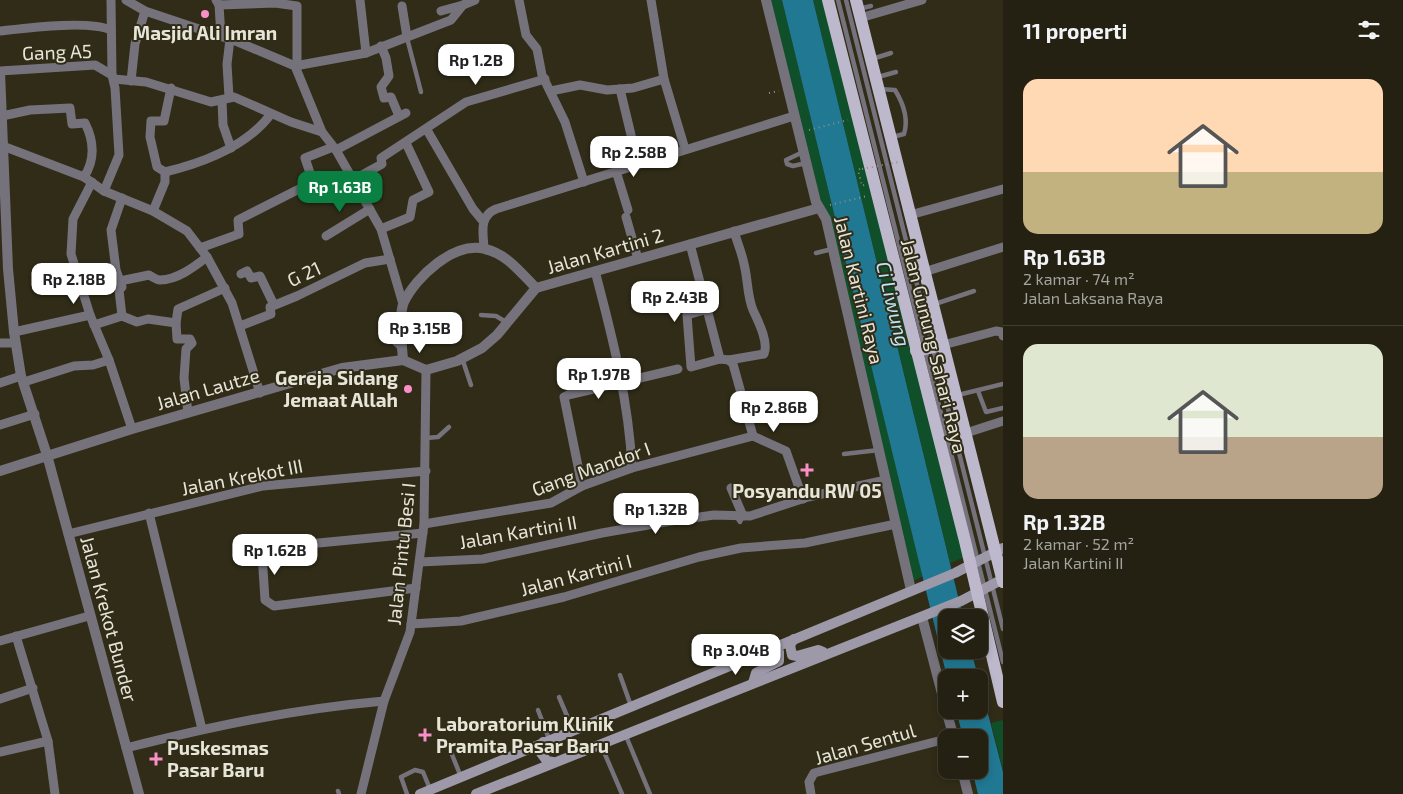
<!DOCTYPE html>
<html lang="id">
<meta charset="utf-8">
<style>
body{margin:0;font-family:"Exo 2",sans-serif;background:#302e20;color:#f1f3f6;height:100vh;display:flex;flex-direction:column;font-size:19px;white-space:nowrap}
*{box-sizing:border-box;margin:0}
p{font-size:16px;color:#a3a39f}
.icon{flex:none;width:28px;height:28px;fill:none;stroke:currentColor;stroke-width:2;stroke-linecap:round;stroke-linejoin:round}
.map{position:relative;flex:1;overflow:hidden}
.details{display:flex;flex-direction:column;background:#242112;width:400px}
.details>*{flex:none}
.buttons{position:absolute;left:938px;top:609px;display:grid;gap:10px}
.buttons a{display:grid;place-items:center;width:50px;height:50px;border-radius:10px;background:#242112;box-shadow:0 2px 8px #0003,0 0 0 1px #413e32;font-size:25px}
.price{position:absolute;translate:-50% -42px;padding:0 11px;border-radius:10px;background:#fff;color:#222;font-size:16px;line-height:32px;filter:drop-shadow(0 1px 2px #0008)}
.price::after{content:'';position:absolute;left:50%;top:30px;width:15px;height:11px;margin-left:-8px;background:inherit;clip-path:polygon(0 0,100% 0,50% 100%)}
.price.current{background:#0b8043;color:#fff}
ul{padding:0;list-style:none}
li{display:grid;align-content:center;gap:10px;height:265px;padding:0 20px}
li+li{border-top:1px solid #413e32}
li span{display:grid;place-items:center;height:155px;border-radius:15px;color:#555}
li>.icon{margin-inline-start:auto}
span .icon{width:90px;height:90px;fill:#fffc;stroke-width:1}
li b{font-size:21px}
h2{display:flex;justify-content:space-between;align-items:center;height:60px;padding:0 20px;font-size:21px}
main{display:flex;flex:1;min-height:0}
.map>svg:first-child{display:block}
.green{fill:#0f4f2a}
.water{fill:#217892}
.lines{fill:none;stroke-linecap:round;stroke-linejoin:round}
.path{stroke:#918e7e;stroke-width:2;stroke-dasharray:1 4;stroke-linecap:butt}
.service{stroke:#75727c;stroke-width:4.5}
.minor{stroke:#75727c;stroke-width:9}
.tertiary{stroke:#75727c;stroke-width:10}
.secondary{stroke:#9e99a9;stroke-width:10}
.primary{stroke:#beb8cc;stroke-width:12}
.path-bridge{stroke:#918e7e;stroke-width:2;stroke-dasharray:1 4;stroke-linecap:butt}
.poi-dot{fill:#fa8fc8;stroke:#302c18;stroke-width:2}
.labels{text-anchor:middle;stroke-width:4;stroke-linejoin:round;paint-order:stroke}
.poi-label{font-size:19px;font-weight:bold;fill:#e7e5d8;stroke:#302c18}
.street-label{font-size:19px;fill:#e7e5d8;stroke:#302c18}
.water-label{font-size:20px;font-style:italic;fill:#b7e8fa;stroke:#302c18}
</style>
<main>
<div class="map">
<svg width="1003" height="794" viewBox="0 0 1003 794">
<rect width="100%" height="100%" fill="#302c18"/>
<g class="green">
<path d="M766,0H782L923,576L910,583L826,219Z"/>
<path d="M813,0H828L968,556L950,563Z"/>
<path d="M1003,720V770L991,723Z"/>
</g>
<g class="water">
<path d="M782,0H813L963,617L946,618V650H971L978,677H947Z"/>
<path d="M979,679L1003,772V794H978L972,770H979V738L963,737L956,710H979Z"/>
</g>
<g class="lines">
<g class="path">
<path d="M769,93L779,91"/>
<path d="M809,130L848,120"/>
<path d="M860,169L858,170L862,186L864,185"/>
<path d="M830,205L867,196"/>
<path d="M963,611L964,618"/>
</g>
<g class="service">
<path d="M838,0L1003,662"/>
<path d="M846,0L1003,629"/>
<path d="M859,9L871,6"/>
<path d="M407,38L421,92"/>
<path d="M872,59L891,53"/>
<path d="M878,77L896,72"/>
<path d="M879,89L895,90C903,103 909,118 904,134L892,137"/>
<path d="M803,152L786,160L787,164L793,166L806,163"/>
<path d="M816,253L832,249"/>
<path d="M935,304L974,291"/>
<path d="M481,315L496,316L506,322"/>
<path d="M389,325L385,327L388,337L401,349"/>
<path d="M462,358L471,385"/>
<path d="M978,391L986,412L1003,408"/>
<path d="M958,395L1003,384"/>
<path d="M426,438L438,437L449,427"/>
<path d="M844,454L879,450"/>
<path d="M736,516L740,522L742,516"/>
<path d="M620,675L631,706"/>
<path d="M559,697L573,730"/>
<path d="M538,710L549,739"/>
<path d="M626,736L650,794"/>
<path d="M601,745L622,794"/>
<path d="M449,747L461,777"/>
<path d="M338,791L339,794"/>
<path d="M407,794L401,777L415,770L423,772L430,789"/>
</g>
<g class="minor">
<path d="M126,0L145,11L238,42L295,66L322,132L336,150L381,229L403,304"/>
<path d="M216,0L219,5L221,36"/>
<path d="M360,0L366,53"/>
<path d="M519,0L526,35L537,49L542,75L565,122L584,182"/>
<path d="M651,0L664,79L685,149"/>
<path d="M219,5L275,3L297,6V66"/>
<path d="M402,6L407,37"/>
<path d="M441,11L463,5"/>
<path d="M860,18L922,0"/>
<path d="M0,31C27,28 88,20 111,30"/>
<path d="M381,46L386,58L389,76L381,87L384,98L391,97L399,116"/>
<path d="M295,66L366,53L451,20L463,5L475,0"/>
<path d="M0,71L95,65L112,75"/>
<path d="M114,79L146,82L211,102L234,97L291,122L322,132"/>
<path d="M131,81L135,44L145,11"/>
<path d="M171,88L164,121H151L150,137L157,167L165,172C203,163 247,146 271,114"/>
<path d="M620,89L638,164"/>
<path d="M551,91L580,85L607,90L633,88L664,79"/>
<path d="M229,97L227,64L230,39"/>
<path d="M222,100L223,125L231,148"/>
<path d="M2,116L30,110L70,108L72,124L85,123C94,141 95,160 84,177"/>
<path d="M427,130L473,209L483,221"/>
<path d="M0,145L84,177L104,191L153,211L187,231L207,257L232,303L260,393"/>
<path d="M336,150L406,113"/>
<path d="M616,171L628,210"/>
<path d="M353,180L382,164L381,158L466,102L545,79"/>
<path d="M92,182L73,219L71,254L90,315L109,360L132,429"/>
<path d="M104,191L119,155L115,88L112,75L111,0"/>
<path d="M153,211L165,182V172"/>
<path d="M910,215L1003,189"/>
<path d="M626,217L638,259"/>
<path d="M381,229L410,217L413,200L429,192L406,143"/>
<path d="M326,236L370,209"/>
<path d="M690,244L720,359"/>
<path d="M200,248L239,234L238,220L313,182L305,158L333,147"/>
<path d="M484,248C483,232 479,216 496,209L794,116"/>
<path d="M595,271C612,335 629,402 632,468"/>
<path d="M924,272L1003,247"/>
<path d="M241,274L247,271L251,278L260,276L274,305"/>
<path d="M120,281L149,275C153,277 156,280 160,280C177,280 194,267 207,257"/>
<path d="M708,309L687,315L691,367L720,359L729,360L764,354C769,342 758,321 753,310C747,296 748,279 744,264C742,253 737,242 734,231"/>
<path d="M122,316L119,290L122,287L116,270L111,230L122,198"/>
<path d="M176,323L178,309L225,288"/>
<path d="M94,325L122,316L137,322L148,319L176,323L177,339H190L192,343L186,349L184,378L188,413"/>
<path d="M240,326L271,314L270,307L297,296L365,263L390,259"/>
<path d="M14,332L90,315"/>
<path d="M0,343H15"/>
<path d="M943,345L996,331L1002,332L1003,336"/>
<path d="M729,360L733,364L753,436"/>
<path d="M24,382L74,366L93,365L109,360"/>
<path d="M0,383L21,376"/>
<path d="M0,425L35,414"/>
<path d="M966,433L1003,421"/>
<path d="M753,436L786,451L803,499"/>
<path d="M582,486L564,397L568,395L678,369"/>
<path d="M731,488L743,516"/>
<path d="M149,513L202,729"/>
<path d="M424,524L551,503L582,486L632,468L753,436"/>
<path d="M68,534L263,486L426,471"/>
<path d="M420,562L483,559L602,533L671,521L714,515L750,516L808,497L886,480"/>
<path d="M416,588L274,606L265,600L262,554L266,548L423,533"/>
<path d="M411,624L461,621L564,597L699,557L741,548L805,543L896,524"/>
<path d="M16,636L48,741L55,794"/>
<path d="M0,641L89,616"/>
<path d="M0,699L33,688"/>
<path d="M126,748C213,726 294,709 384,701"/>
<path d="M0,752L48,741"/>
<path d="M361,794L384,701L410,632L424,524L426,370"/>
<path d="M811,794L809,782L814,773L946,739"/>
</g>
<g class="tertiary">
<path d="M766,0L816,202L826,219L911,590"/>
<path d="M0,72L8,269L14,332L21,376L47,455L139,794"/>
<path d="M403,360C402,345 398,315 404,302C416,277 454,241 485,249C507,254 521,273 536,288"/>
<path d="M0,471L132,429L342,368L403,360L426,370L457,361L482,348L497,335L536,288L819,208"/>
<path d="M922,617L946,709"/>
<path d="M946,710L954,738"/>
<path d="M962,770L968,794"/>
</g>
<g class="secondary">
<path d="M794,639L790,645L792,655L797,656L818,650L823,652"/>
<path d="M753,683L756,673L779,661V652L776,649H768"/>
<path d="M543,742L541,753L547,761L553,762"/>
<path d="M420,794L955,573L1003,548"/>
<path d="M476,794L961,601L1003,579"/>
</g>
<g class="primary">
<path d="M828,0L965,541L1003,702"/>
<path d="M856,0L1003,582"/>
<path d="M916,351L943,345"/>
</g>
<path class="path-bridge" d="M862,169L899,162"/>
</g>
<g class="poi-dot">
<circle cx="205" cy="14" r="5"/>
<circle cx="408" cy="389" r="5"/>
<path d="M804.5 462.5h5v5h5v5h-5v5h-5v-5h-5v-5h5z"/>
<path d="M422.5 727.5h5v5h5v5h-5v5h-5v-5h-5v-5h5z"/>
<path d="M153.5 751.5h5v5h5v5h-5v5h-5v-5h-5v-5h5z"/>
</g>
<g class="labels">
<g class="poi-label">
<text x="205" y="40">Masjid Ali Imran</text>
<text x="398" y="385" text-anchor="end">Gereja Sidang<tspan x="398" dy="22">Jemaat Allah</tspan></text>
<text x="807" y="498">Posyandu RW 05</text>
<text x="436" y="731" text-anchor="start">Laboratorium Klinik<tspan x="436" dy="22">Pramita Pasar Baru</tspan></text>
<text x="167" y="755" text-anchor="start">Puskesmas<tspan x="167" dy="22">Pasar Baru</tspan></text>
</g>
<g class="street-label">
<text transform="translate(57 52) rotate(-2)" y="7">Gang A5</text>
<text transform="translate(605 251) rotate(-16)" y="7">Jalan Kartini 2</text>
<text transform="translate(304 274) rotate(-25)" y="7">G 21</text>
<text transform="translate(859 290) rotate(76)" y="7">Jalan Kartini Raya</text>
<text transform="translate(934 346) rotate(76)" y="7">Jalan Gunung Sahari Raya</text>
<text transform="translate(208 389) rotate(-16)" y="7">Jalan Lautze</text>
<text transform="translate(591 469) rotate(-20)" y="7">Gang Mandor I</text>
<text transform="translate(242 477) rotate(-11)" y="7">Jalan Krekot III</text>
<text transform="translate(518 532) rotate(-10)" y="7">Jalan Kartini II</text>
<text transform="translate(401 554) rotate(-84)" y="7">Jalan Pintu Besi I</text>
<text transform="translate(576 575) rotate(-15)" y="7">Jalan Kartini I</text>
<text transform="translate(109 619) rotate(75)" y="7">Jalan Krekot Bunder</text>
<text transform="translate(865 744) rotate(-16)" y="7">Jalan Sentul</text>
</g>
<g class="water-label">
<text transform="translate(893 304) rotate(76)" y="7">Ci Liwung</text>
</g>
</g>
</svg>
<div class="buttons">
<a><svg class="icon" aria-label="layers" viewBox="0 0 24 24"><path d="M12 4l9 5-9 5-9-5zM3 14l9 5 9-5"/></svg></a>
<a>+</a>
<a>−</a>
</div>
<b class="price" style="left:476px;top:86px">Rp 1.2B</b>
<b class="price" style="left:634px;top:178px">Rp 2.58B</b>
<b class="price current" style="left:340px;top:213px">Rp 1.63B</b>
<b class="price" style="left:74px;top:305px">Rp 2.18B</b>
<b class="price" style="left:675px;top:323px">Rp 2.43B</b>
<b class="price" style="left:420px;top:354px">Rp 3.15B</b>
<b class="price" style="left:599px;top:400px">Rp 1.97B</b>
<b class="price" style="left:774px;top:433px">Rp 2.86B</b>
<b class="price" style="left:656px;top:535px">Rp 1.32B</b>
<b class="price" style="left:275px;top:576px">Rp 1.62B</b>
<b class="price" style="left:736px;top:676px">Rp 3.04B</b>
</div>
<section class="details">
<h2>11 properti<svg class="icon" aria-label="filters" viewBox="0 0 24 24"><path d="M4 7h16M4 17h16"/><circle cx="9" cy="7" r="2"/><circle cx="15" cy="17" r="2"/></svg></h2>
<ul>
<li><span style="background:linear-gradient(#ffd9b3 60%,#c2b280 0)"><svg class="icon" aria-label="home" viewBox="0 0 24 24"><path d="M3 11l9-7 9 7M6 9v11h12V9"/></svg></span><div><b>Rp 1.63B</b><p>2 kamar · 74 m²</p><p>Jalan Laksana Raya</p></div></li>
<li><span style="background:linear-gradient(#dfe7d0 60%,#b9a48a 0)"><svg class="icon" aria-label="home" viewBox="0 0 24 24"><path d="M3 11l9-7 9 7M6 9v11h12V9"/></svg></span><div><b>Rp 1.32B</b><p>2 kamar · 52 m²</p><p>Jalan Kartini II</p></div></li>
</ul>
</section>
</main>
